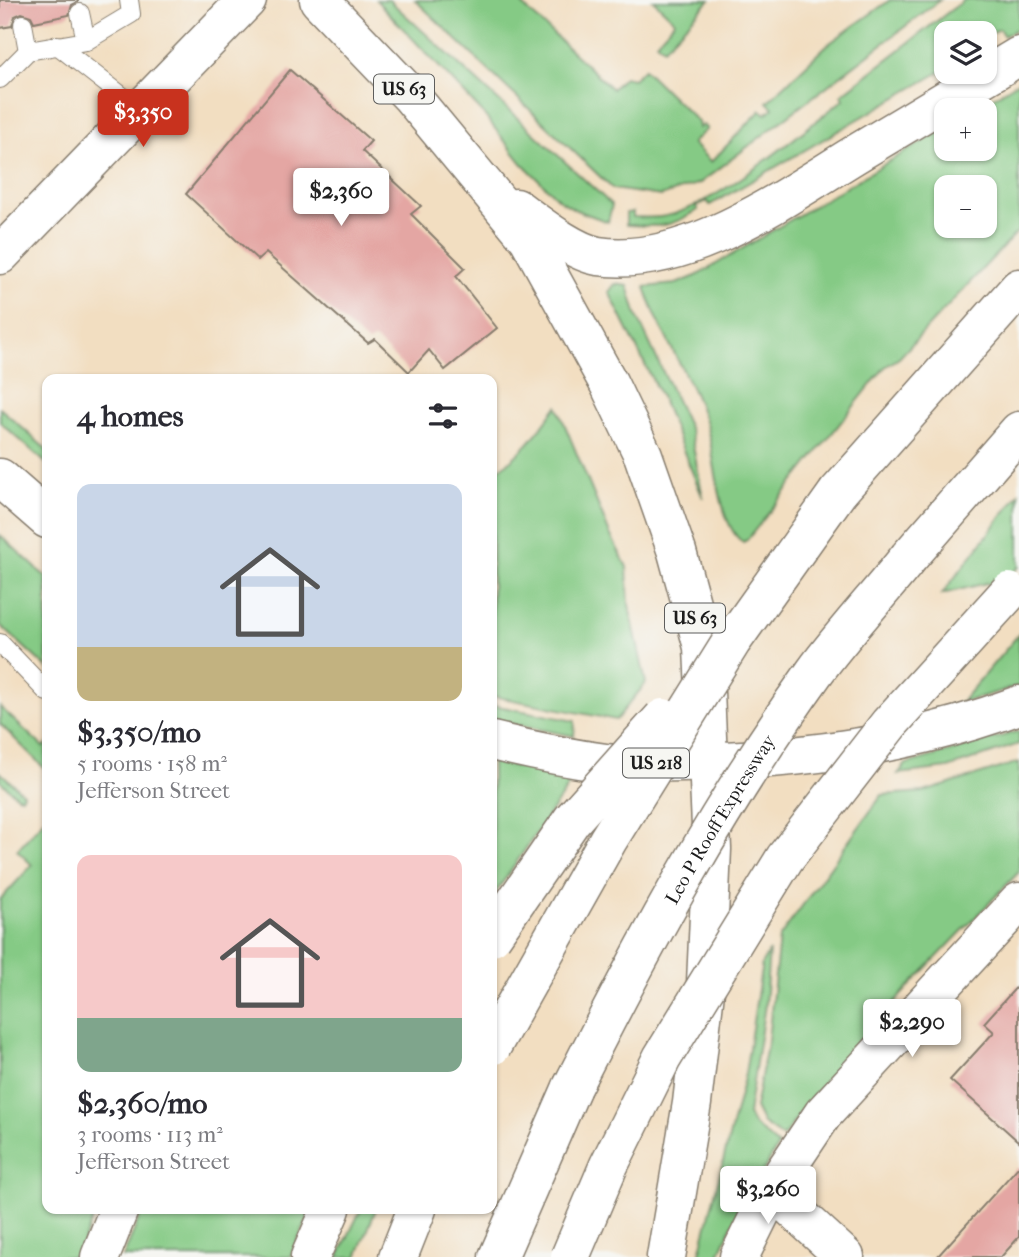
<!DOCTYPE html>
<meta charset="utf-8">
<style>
body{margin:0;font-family:"IM FELL French Canon",serif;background:#f7f7f7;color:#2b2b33;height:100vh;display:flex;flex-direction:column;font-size:26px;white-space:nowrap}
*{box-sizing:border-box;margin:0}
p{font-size:23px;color:#7c7c81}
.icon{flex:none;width:38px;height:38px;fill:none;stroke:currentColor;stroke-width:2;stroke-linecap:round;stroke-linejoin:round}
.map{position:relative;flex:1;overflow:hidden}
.details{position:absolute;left:42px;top:374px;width:455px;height:840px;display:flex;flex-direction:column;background:#fff;border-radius:14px;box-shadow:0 2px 5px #0004}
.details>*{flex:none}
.buttons{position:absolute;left:934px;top:21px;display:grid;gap:14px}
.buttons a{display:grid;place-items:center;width:63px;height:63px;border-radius:14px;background:#fff;box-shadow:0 2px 5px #0004;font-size:35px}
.price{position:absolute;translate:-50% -60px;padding:0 16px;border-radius:7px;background:#fff;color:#222;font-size:23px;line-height:46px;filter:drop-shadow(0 2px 4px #0008)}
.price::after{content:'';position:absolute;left:50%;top:42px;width:21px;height:16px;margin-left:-10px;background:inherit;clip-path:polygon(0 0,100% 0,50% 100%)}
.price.active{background:#c8321e;color:#fff}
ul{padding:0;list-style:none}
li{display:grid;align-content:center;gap:14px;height:371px;padding:0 35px}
li span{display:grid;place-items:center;height:217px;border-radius:14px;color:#555}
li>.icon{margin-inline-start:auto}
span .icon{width:126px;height:126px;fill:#fffc;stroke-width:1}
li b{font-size:30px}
h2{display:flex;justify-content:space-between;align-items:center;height:84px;padding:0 35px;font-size:30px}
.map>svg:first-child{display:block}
.green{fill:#85ca85;stroke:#507350;stroke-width:2;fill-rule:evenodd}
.building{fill:#e4a6a3}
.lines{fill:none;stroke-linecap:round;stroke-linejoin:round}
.lane-casing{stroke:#877d6e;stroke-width:20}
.secondary-casing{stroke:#877d6e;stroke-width:41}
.primary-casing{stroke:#877d6e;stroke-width:41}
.highway-casing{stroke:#877d6e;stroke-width:41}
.lane{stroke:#fff;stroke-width:18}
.secondary{stroke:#fff;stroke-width:38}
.primary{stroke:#fff;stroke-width:38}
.highway{stroke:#fff;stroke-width:38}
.highway-bridge-casing{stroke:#877d6e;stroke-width:41;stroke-linecap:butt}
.highway-bridge{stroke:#fff;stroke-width:38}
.labels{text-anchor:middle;stroke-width:5;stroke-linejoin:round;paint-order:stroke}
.shield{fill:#f6f6f2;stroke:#5d5d5c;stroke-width:2}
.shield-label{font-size:18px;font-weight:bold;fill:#1c1c1c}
.street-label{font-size:19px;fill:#1c1c1c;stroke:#f6f6f2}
</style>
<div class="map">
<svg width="1019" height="1257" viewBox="0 0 1019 1257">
<rect width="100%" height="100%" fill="#f6f6f2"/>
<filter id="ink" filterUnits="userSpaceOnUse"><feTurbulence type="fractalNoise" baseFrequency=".0143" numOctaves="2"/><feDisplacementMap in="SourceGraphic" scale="14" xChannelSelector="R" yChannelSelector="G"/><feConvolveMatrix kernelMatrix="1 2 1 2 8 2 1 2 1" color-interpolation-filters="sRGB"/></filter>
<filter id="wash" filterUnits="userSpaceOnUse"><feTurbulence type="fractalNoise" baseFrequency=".00686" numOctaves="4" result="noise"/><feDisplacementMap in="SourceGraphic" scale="28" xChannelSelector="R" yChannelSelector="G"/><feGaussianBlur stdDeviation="1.57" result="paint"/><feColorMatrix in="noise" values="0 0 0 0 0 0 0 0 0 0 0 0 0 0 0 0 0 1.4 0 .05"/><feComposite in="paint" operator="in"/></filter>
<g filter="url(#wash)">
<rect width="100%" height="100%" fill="#f2dec1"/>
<g class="green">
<path d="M376,0H389L612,205L608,222L576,210L558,199L522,163L481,111Z"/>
<path d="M415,0H517L612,89L624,77L633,79L644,69L698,122L699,128L703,125L707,129L692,143L711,162L761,110L766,114L773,108L767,102L827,45L890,0H940L700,183L661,196L613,189Z"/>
<path d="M653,0H710L664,48L656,42L675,21Z"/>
<path d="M964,0H1019V28L1004,36L999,29L986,36L989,43L985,46V33H947V68L710,205L707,201L696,206L698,210C670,228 659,227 626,225V213L633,212V217C642,217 651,218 660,217C712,211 801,132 844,99L841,95Z"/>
<path d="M1019,81V230L899,358L885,367L747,540L743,542C720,528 715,461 709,436C697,384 661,339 645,287L676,284L696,276L947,127V149H985V110H973ZM947,187H985V226H947Z"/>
<path d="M615,284L628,286L637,316L690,430L703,498L661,397L609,292Z"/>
<path d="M557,406L610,534L627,567L629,605L646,683L616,720L492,696V473C520,458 538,432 557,406Z"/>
<path d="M0,408L47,450V464L0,422Z"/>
<path d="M1019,494V567L995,589L987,583L942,594Z"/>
<path d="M0,535L47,578V668L0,625Z"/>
<path d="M1019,634V686L960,703Z"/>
<path d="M492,705L575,721L574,736L492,720Z"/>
<path d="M0,707L43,747L47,744L46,770L0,724Z"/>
<path d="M1019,731V744L948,768L898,774L906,764Z"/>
<path d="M492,762L574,778L492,898Z"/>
<path d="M1019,762V872C938,957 851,1041 783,1137L763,1124L755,1108L768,1040L779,938L882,795L924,792Z"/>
<path d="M0,772L23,793L22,797L17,796L0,781Z"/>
<path d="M47,816V1209H97L77,1257H0V900L32,865L17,850Z"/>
<path d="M769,951L765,1005L748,1114L752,1123L778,1146L736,1216L718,1257H699L745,1074L762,963Z"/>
<path d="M143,1209H313L290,1257H123Z"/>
<path d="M361,1209H376L357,1257H338Z"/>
</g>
<g id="blocks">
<g class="building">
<path d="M0,0H78V2L72,5L69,15L34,22L31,16L22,13L15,16L12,26L0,28Z"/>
<path d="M290,70L371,141L362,151L421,206L411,214L465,268L456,276L497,328L445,370L429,350L409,372L375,339L368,343L266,253L258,260L186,194Z"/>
<path d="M1019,984V1142L950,1080L994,1032L984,1023Z"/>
<path d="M1019,1166V1237L1001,1257H937Z"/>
</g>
</g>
</g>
<g filter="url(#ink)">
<use href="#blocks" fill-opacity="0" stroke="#877d6e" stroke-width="2"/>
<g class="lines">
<g class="lane-casing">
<g id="lane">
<path d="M23,24L28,51"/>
<path d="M86,41L131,14L129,0"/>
<path d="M57,45L140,110"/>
<path d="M0,79L28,51L86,41L80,13"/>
<path d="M0,643L47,692"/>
</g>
</g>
<g class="secondary-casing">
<g id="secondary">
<path d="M0,255L247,0"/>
<path d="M772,1190L845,1257"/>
<path d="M739,1257L772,1190L823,1114L1019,902"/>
</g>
</g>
<g class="primary-casing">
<path id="primary" d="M492,741C529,750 568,758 606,763C630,766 656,762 681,762C794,761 912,745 1019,705"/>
</g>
<g class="highway-casing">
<g id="highway">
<path d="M319,0L410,95L529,239L609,384L643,455L677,552L703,647L712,849L706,983L692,1103L666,1257"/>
<path d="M516,208C537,223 573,252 598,256C688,269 786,196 859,152C913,120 966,88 1019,56"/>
<path d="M0,478L47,519"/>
<path d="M838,492L1019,288"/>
<path d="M909,557L1019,431"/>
<path d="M100,1257L119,1209"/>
<path d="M310,1257L331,1209"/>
<path d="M398,1257L417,1209"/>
<path d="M498,1257L572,1087"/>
</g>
</g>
<use href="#lane" class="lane"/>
<use href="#secondary" class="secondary"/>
<use href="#primary" class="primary"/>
<use href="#highway" class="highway"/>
<g class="highway-bridge-casing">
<g id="highway-bridge">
<path d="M492,936L572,820L663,718"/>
<path d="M492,1046L608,840L732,641L838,492"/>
<path id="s1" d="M572,1087C645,943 720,804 814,673C843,633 878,596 909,557"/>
<path d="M570,1257L609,1165L662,1058L785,858L889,724L1009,592"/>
</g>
</g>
<use href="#highway-bridge" class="highway-bridge"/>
</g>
</g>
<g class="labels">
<g class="shield">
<rect x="374" y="74.5" width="60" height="29" rx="5"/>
<rect x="665" y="603.5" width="60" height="29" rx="5"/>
<rect x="623" y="748.5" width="66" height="29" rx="5"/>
</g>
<g class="shield-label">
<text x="404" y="95">US 63</text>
<text x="695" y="624">US 63</text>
<text x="656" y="769">US 218</text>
</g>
<g class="street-label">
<text dy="7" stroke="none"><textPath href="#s1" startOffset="306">Leo P Rooff Expressway</textPath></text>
</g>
</g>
</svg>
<div class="buttons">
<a><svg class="icon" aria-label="layers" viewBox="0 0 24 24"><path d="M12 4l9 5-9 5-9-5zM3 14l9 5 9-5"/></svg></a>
<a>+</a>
<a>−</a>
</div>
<b class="price active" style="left:143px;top:149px">$3,350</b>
<b class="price" style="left:341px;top:228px">$2,360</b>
<b class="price" style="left:912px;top:1059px">$2,290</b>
<b class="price" style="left:768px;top:1226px">$3,260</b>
<section class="details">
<h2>4 homes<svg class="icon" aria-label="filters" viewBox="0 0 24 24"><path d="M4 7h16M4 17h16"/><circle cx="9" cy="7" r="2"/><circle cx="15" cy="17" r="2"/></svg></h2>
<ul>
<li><span style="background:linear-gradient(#c9d6e8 75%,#c2b280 0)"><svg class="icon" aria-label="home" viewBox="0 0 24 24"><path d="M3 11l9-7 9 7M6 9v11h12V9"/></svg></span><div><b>$3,350/mo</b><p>5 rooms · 158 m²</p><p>Jefferson Street</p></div></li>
<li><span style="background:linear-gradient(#f6c9c9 75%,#7fa58c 0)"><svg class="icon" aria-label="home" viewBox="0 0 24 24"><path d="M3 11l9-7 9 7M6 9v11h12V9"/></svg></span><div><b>$2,360/mo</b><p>3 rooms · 113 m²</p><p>Jefferson Street</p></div></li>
</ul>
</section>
</div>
